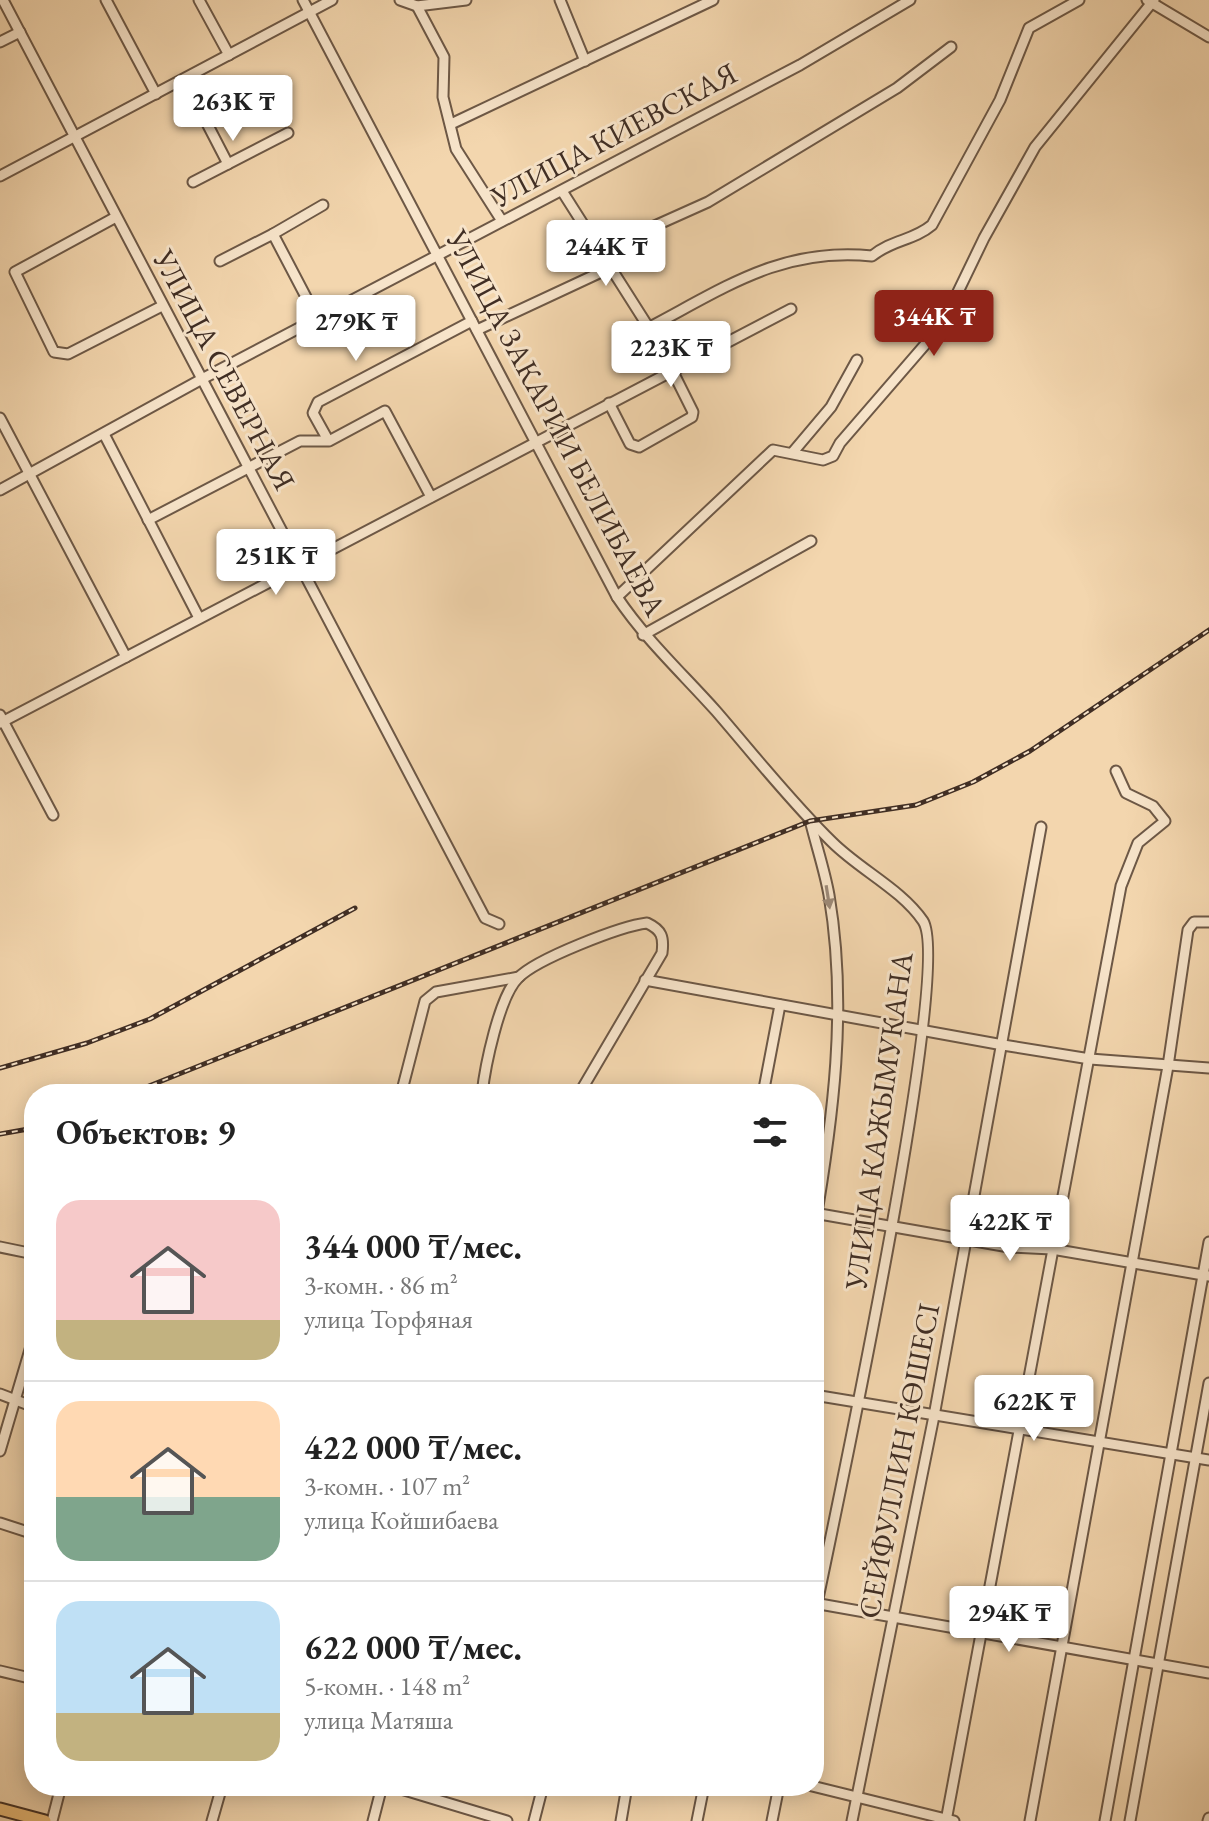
<!DOCTYPE html>
<html lang="ru">
<meta charset="utf-8">
<style>
body{margin:0;font-family:"EB Garamond",serif;background:#f2f2f2;color:#222;height:100vh;display:flex;flex-direction:column;font-size:30px;white-space:nowrap}
*{box-sizing:border-box;margin:0}
p{font-size:26px;color:#767676}
.icon{flex:none;width:44px;height:44px;fill:none;stroke:currentColor;stroke-width:2;stroke-linecap:round;stroke-linejoin:round}
.map{position:relative;flex:1;overflow:hidden}
.details{position:absolute;left:24px;top:1084px;width:800px;height:712px;display:flex;flex-direction:column;background:#fff;border-radius:32px;box-shadow:0 4px 20px #0003}
.details>*{flex:none}
.price{position:absolute;translate:-50% -68px;padding:0 18px;border-radius:8px;background:#fff;color:#222;font-size:26px;line-height:52px;filter:drop-shadow(0 2px 4px #0008)}
.price::after{content:'';position:absolute;left:50%;top:48px;width:24px;height:18px;margin-left:-12px;background:inherit;clip-path:polygon(0 0,100% 0,50% 100%)}
.price.selected{background:#8f2418;color:#fff}
ul{padding:0;list-style:none}
li{display:flex;align-items:center;gap:24px;height:200px;padding:0 32px}
li+li{border-top:2px solid #e0e0e0}
li span{display:grid;place-items:center;flex:none;width:224px;height:160px;border-radius:24px;color:#555}
li>.icon{margin-inline-start:auto}
span .icon{width:96px;height:96px;fill:#fffc;stroke-width:1}
li b{font-size:34px}
h2{display:flex;justify-content:space-between;align-items:center;height:96px;padding:0 32px;font-size:34px}
.map>svg:first-child{display:block}
.lines{fill:none;stroke-linecap:round;stroke-linejoin:round}
.minor-casing{stroke:#6d5846;stroke-width:13}
.major-casing{stroke:#402e24;stroke-width:15}
.minor{stroke:#f7e4ca;stroke-width:9}
.major{stroke:#eabb77;stroke-width:11}
.rail-casing{stroke:#402e24;stroke-width:5}
.rail{stroke:#f7e4ca;stroke-width:2;stroke-dasharray:6;stroke-linecap:butt}
.oneway{fill:#9c8977}
.labels{text-anchor:middle;stroke-width:6;stroke-linejoin:round;paint-order:stroke}
.street-label{font-size:30px;fill:#402e24;stroke:#f7e4ca}
</style>
<div class="map">
<svg width="1209" height="1821" viewBox="0 0 1209 1821">
<rect width="100%" height="100%" fill="#f3d6ae"/>
<filter id="stains"><feTurbulence type="fractalNoise" baseFrequency=".0025" numOctaves="4"/><feColorMatrix values="0 0 0 0 .2 0 0 0 0 .09 0 0 0 0 .02 0 0 0 .5 -.17"/></filter>
<radialGradient id="worn" r=".72"><stop offset=".6" stop-color="#630" stop-opacity="0"/><stop offset="1" stop-color="#630" stop-opacity=".3"/></radialGradient>
<g class="lines">
<g class="minor-casing">
<g id="minor">
<path d="M3,0L485,918L499,924"/>
<path d="M106,0L156,94"/>
<path d="M199,0L229,55"/>
<path d="M303,0L617,597C646,640 682,673 716,711C754,755 791,802 832,842C860,870 901,889 923,921C954,968 832,1529 814,1618"/>
<path d="M400,0L417,6L466,0"/>
<path d="M560,0L585,61"/>
<path d="M1147,0L1209,37"/>
<path d="M417,6L444,57L443,97L456,149L502,221"/>
<path d="M0,42L20,32"/>
<path d="M184,79L228,164"/>
<path d="M451,124L713,0"/>
<path d="M0,176L332,0"/>
<path d="M193,182L288,133"/>
<path d="M562,191L675,369"/>
<path d="M116,217L15,272L54,352L68,354L162,306"/>
<path d="M273,234L323,205"/>
<path d="M601,250L708,202L897,88L951,47"/>
<path d="M220,261L273,234L317,318"/>
<path d="M650,327C726,287 782,247 872,256C893,239 913,241 932,225L1000,100L1029,28L1079,0"/>
<path d="M477,330L612,267"/>
<path d="M609,403L630,444L639,447L692,417L693,412L672,370"/>
<path d="M0,418L126,657"/>
<path d="M104,434L199,618"/>
<path d="M328,440L313,413L318,402L472,321"/>
<path d="M793,452L831,407L857,360"/>
<path d="M0,490L202,379L800,65L910,0"/>
<path d="M148,520L300,441H329L385,411L431,497"/>
<path d="M617,597L773,450L823,460L833,456L840,443L942,325L984,238L1035,147L1154,0"/>
<path d="M643,635L811,541"/>
<path d="M0,715L53,815"/>
<path d="M0,723L791,309"/>
<path d="M811,824C817,848 825,872 829,895C848,1007 833,1120 814,1230"/>
<path d="M645,980L1003,1045L1090,1059L1209,1068"/>
<path d="M401,1094L425,1001L436,992L519,977"/>
<path d="M482,1094C485,1067 499,997 518,978C536,959 621,926 647,923C662,930 664,937 662,953L579,1094"/>
<path d="M763,1094L780,1005"/>
<path d="M814,1213L1009,1247L1052,1249L1209,1276"/>
<path d="M0,1247L34,1254"/>
<path d="M0,1394L34,1407"/>
<path d="M814,1395L1209,1460"/>
<path d="M0,1451L34,1336"/>
<path d="M0,1523L34,1534"/>
<path d="M814,1603L1209,1673"/>
<path d="M0,1671L34,1679"/>
<path d="M391,1786L507,1821"/>
<path d="M812,1786L954,1821"/>
<path d="M52,1821L61,1786"/>
<path d="M212,1821L222,1786"/>
<path d="M373,1821L382,1786"/>
<path d="M534,1821L543,1786"/>
<path d="M621,1821L627,1786"/>
<path d="M697,1821L704,1786"/>
<path d="M772,1821L779,1786"/>
<path d="M852,1821L934,1416L1041,827"/>
<path d="M946,1821L1121,886L1138,843L1165,821L1153,806L1126,793L1116,771"/>
<path d="M1030,1821L1168,1066L1188,930L1194,922H1209"/>
<path d="M1105,1821L1209,1242"/>
<path d="M1130,1821L1209,1383"/>
<path d="M1208,1821L1209,1818"/>
</g>
</g>
<g class="major-casing">
<path id="major" d="M0,1809L45,1821"/>
</g>
<use href="#minor" class="minor"/>
<use href="#major" class="major"/>
<g class="rail-casing">
<g id="rail">
<path d="M0,1068L87,1043L150,1019L355,908"/>
<path d="M129,1094L810,821L916,805L973,782L1030,751L1209,630"/>
<path d="M0,1134L34,1128"/>
</g>
</g>
<use href="#rail" class="rail"/>
</g>
<defs><path id="oneway-solid" d="M-6-.8H1V-3.2L6.5 0L1 3.2V.8H-6Z" transform="scale(2)"/></defs>
<use class="oneway" href="#oneway-solid" transform="translate(828 897) rotate(81)"/>
<g class="labels">
<g class="street-label">
<text transform="translate(614 135) rotate(-28)" y="10">УЛИЦА КИЕВСКАЯ</text>
<text transform="translate(224 370) rotate(62)" y="10">УЛИЦА СЕВЕРНАЯ</text>
<text transform="translate(556 423) rotate(62)" y="10">УЛИЦА ЗАКАРИИ БЕЛИБАЕВА</text>
<text transform="translate(879 1121) rotate(-82)" y="10">УЛИЦА КАЖЫМУКАНА</text>
<text transform="translate(899 1461) rotate(-79)" y="10">СЕЙФУЛЛИН КӨШЕСІ</text>
</g>
</g>
<rect width="100%" height="100%" filter="url(#stains)"/>
<rect width="100%" height="100%" fill="url(#worn)"/>
</svg>
<b class="price" style="left:233px;top:143px">263K ₸</b>
<b class="price" style="left:606px;top:288px">244K ₸</b>
<b class="price selected" style="left:934px;top:358px">344K ₸</b>
<b class="price" style="left:356px;top:363px">279K ₸</b>
<b class="price" style="left:671px;top:389px">223K ₸</b>
<b class="price" style="left:276px;top:597px">251K ₸</b>
<b class="price" style="left:1010px;top:1263px">422K ₸</b>
<b class="price" style="left:1034px;top:1443px">622K ₸</b>
<b class="price" style="left:1009px;top:1654px">294K ₸</b>
<section class="details">
<h2>Объектов: 9<svg class="icon" aria-label="filters" viewBox="0 0 24 24"><path d="M4 7h16M4 17h16"/><circle cx="9" cy="7" r="2"/><circle cx="15" cy="17" r="2"/></svg></h2>
<ul>
<li><span style="background:linear-gradient(#f6c9c9 75%,#c2b280 0)"><svg class="icon" aria-label="home" viewBox="0 0 24 24"><path d="M3 11l9-7 9 7M6 9v11h12V9"/></svg></span><div><b>344 000 ₸/мес.</b><p>3-комн. · 86 m²</p><p>улица Торфяная</p></div></li>
<li><span style="background:linear-gradient(#ffd9b3 60%,#7fa58c 0)"><svg class="icon" aria-label="home" viewBox="0 0 24 24"><path d="M3 11l9-7 9 7M6 9v11h12V9"/></svg></span><div><b>422 000 ₸/мес.</b><p>3-комн. · 107 m²</p><p>улица Койшибаева</p></div></li>
<li><span style="background:linear-gradient(#bfe0f5 70%,#c2b280 0)"><svg class="icon" aria-label="home" viewBox="0 0 24 24"><path d="M3 11l9-7 9 7M6 9v11h12V9"/></svg></span><div><b>622 000 ₸/мес.</b><p>5-комн. · 148 m²</p><p>улица Матяша</p></div></li>
</ul>
</section>
</div>
